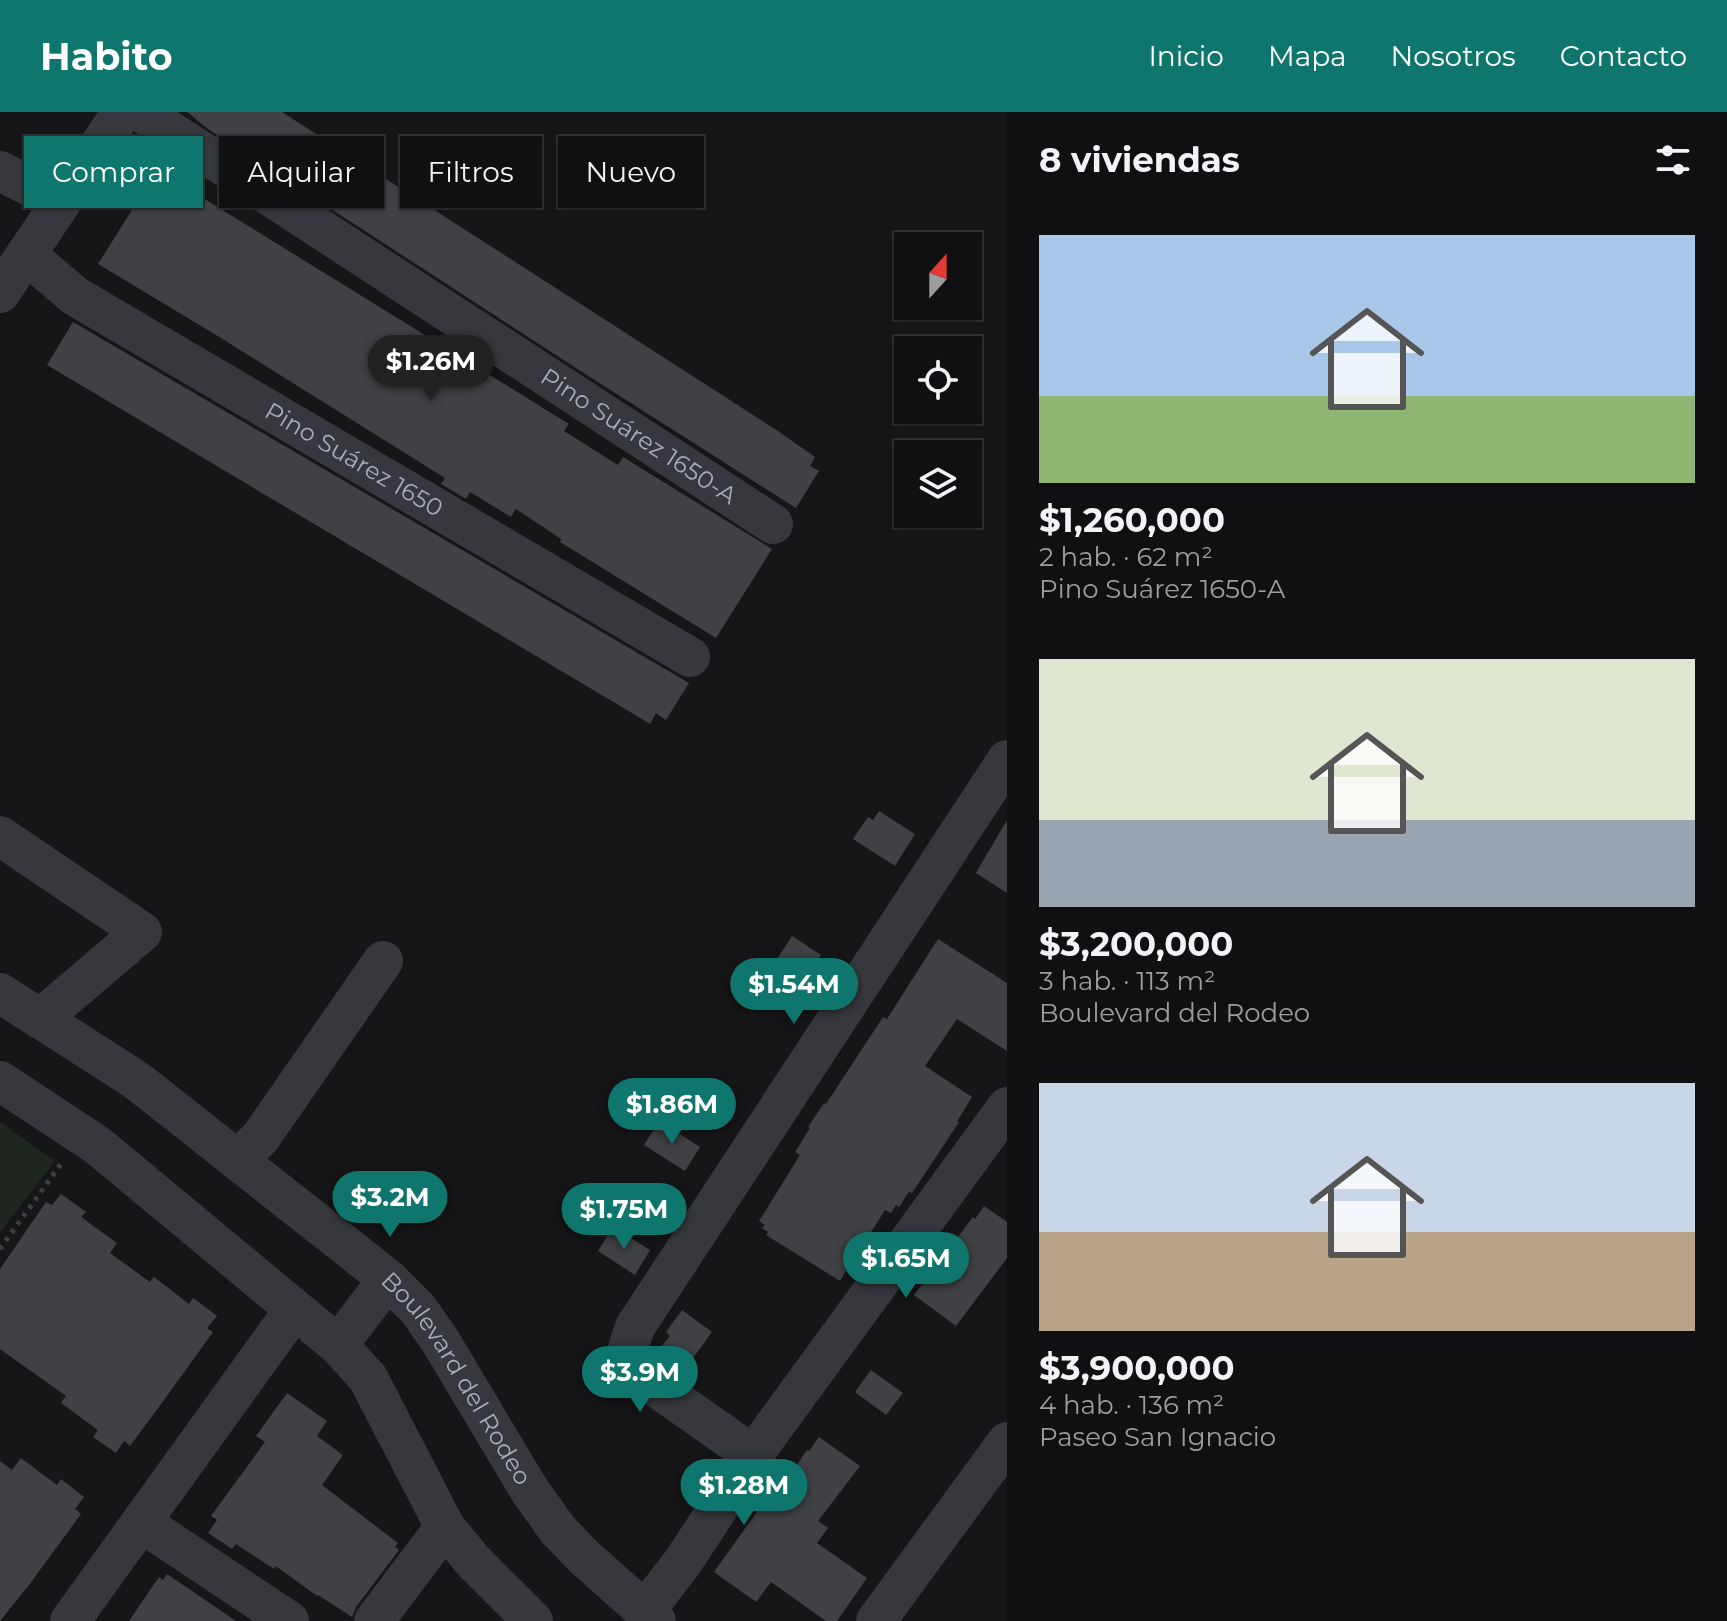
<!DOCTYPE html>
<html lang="es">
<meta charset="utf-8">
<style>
body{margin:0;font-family:Montserrat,sans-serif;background:#19191b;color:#f1f3f6;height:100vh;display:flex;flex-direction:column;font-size:30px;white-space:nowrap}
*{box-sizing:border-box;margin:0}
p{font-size:26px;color:#9c9d9f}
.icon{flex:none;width:44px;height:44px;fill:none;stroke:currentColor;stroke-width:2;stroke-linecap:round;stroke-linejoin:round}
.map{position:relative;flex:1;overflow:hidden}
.drawer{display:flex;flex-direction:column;background:#101012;width:720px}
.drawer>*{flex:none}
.hud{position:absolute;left:24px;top:24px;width:760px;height:72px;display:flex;gap:16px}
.needle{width:52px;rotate:21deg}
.buttons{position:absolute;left:894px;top:120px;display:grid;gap:16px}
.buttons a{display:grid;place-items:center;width:88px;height:88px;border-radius:0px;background:#101012;box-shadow:0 2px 6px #0004,0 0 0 2px #303032;font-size:40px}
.price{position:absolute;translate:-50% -68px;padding:0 18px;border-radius:28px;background:#0f766e;color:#fff;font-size:26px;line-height:52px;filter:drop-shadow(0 2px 4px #0008)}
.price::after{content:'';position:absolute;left:50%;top:48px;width:24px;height:18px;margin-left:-12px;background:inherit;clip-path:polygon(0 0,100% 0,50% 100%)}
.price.active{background:#222;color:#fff}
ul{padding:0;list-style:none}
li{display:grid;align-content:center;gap:16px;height:424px;padding:0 32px}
li span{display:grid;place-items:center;height:248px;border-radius:0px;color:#555}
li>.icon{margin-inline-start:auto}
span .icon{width:144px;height:144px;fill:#fffc;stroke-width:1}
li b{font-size:34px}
h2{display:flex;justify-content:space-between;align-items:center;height:96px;padding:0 32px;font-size:34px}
.chip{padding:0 28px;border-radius:0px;background:#101012;box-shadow:0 2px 6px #0004,0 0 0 2px #303032;font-size:28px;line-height:72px}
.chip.active{background:#0f766e;color:#fff}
header{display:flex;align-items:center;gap:48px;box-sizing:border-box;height:112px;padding:0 40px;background:#0f766e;color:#fff}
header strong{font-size:38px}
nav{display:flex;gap:44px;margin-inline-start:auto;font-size:28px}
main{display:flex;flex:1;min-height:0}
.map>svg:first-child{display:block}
.green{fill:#1e261f}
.building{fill:#404145}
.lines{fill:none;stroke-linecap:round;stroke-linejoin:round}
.path{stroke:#3d3f44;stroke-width:5;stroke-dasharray:4 6;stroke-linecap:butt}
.minor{stroke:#37383d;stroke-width:40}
.labels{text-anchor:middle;stroke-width:6;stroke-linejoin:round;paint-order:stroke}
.street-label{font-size:24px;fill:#a8adb8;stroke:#111113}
</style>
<header>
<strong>Habito</strong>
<nav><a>Inicio</a><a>Mapa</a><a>Nosotros</a><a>Contacto</a></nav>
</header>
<main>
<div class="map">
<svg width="1007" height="1509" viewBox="0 0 1007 1509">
<rect width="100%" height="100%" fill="#161618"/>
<path class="green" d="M0,1010L55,1049L0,1120Z"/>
<g class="building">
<path d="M187,0H282L778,319L815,345L810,354L819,359L796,396L579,258L208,17Z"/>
<path d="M169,65L569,312L564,319L618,353L623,345L772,437L716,526L560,430L561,427L516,397L511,405L470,380L466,387L441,372L445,366L221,226L98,152L152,66L164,73Z"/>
<path d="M73,210L689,571L666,608L656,601L650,612L637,604L47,253Z"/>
<path d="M879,699L915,722L895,754L853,727L868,705L873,708Z"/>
<path d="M1007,708V781L976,761Z"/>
<path d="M792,824L821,843L806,866L777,847Z"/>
<path d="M938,827L1007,871V939L957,907L925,954L972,985L957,1009L959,1010L912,1081L909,1080L899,1095L896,1093L891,1101L885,1098L840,1169L766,1123L768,1120L762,1116L765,1113L759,1109L800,1043L795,1040L810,1016L808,1015L824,991L826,992L883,905L887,907Z"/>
<path d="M659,1009L700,1035L685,1059L644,1033Z"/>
<path d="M61,1082L86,1100L81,1105L117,1131L110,1141L150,1170L154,1165L189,1192L193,1186L217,1204L207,1216L213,1220L164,1288L130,1334L124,1329L116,1341L93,1325L98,1318L61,1291L66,1284L0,1237V1157L46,1090L52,1093Z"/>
<path d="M984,1094L1007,1110V1146L956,1214L914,1183L973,1105L975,1107Z"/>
<path d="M613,1115L650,1138L635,1163L598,1139Z"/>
<path d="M682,1198L712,1220L680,1264L656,1247L654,1243L670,1224L666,1220Z"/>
<path d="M871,1258L903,1281L886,1303L855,1280Z"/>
<path d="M287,1281L327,1309L317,1324L343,1343L322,1373L398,1431L395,1435L399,1438L356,1495L352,1505L318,1483L317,1484L276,1454L274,1457L236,1432L232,1437L208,1421L217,1408L211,1404L265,1330L256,1324Z"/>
<path d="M819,1325L860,1354L818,1409L828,1416L817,1431L867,1466L837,1509H826L771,1470L756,1490L714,1460L764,1390L768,1394L807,1338L809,1339Z"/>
<path d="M21,1346L57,1373L61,1367L84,1385L75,1397L81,1402L29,1473L0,1509V1349L12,1358Z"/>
<path d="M167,1462L236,1509H129L159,1465L163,1468Z"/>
</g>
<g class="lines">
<path class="path" d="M0,1137L63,1049"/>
<g class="minor">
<path id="s1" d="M141,0L773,412"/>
<path d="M0,59L61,90"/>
<path id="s2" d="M26,142L75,184L690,545"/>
<path d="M0,181L122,0"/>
<path d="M0,724L142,820L40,907"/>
<path id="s3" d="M0,881L136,968L388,1167L418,1197L441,1230L530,1379L558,1418L584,1445L656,1509"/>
<path d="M0,969L97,1033L338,1233L368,1266L445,1415L474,1450L533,1509"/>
<path d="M237,1048L260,1026L383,849"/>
<path d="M338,1233L388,1167"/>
<path d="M753,1343L636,1261L628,1236L635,1215L1007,648"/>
<path d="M142,1411L289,1509"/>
<path d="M645,1499L682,1451L753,1343L1007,995"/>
<path d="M70,1509L294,1198"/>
<path d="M374,1509L445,1415"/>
<path d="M876,1509L1007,1330"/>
</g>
</g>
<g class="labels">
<g class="street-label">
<text dy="8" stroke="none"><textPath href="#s1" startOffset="594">Pino Suárez 1650-A</textPath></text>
<text dy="8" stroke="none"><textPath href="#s2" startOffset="388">Pino Suárez 1650</textPath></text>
<text dy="8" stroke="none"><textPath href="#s3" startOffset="604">Boulevard del Rodeo</textPath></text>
</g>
</g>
</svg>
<div class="buttons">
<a><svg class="needle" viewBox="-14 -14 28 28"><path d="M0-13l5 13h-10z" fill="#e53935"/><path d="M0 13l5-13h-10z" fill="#9c9d9f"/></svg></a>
<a><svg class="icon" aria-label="locate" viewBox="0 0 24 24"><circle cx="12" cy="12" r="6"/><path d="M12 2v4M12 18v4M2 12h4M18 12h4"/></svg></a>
<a><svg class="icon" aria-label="layers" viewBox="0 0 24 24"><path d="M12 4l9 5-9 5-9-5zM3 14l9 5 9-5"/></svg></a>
</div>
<b class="price active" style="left:431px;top:291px">$1.26M</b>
<b class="price" style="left:794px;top:914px">$1.54M</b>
<b class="price" style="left:672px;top:1034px">$1.86M</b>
<b class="price" style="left:390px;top:1127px">$3.2M</b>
<b class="price" style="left:624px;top:1139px">$1.75M</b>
<b class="price" style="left:906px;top:1188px">$1.65M</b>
<b class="price" style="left:640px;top:1302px">$3.9M</b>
<b class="price" style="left:744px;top:1415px">$1.28M</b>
<div class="hud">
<a class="chip active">Comprar</a>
<a class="chip">Alquilar</a>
<a class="chip">Filtros</a>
<a class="chip">Nuevo</a>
</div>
</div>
<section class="drawer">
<h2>8 viviendas<svg class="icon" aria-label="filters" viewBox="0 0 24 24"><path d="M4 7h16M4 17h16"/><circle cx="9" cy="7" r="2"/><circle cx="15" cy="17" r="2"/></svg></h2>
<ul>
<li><span style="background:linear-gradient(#a9c7e8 65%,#8fb573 0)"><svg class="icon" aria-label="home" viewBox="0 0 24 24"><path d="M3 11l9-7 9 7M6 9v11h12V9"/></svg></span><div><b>$1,260,000</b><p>2 hab. · 62 m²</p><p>Pino Suárez 1650-A</p></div></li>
<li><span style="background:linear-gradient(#dfe7d0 65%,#9aa5b1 0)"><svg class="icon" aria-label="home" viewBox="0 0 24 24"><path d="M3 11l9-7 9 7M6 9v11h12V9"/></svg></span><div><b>$3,200,000</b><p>3 hab. · 113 m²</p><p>Boulevard del Rodeo</p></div></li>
<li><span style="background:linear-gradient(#c9d6e8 60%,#b9a48a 0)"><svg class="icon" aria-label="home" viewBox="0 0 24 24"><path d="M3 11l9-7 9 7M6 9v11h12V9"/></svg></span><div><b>$3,900,000</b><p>4 hab. · 136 m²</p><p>Paseo San Ignacio</p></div></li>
</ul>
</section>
</main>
